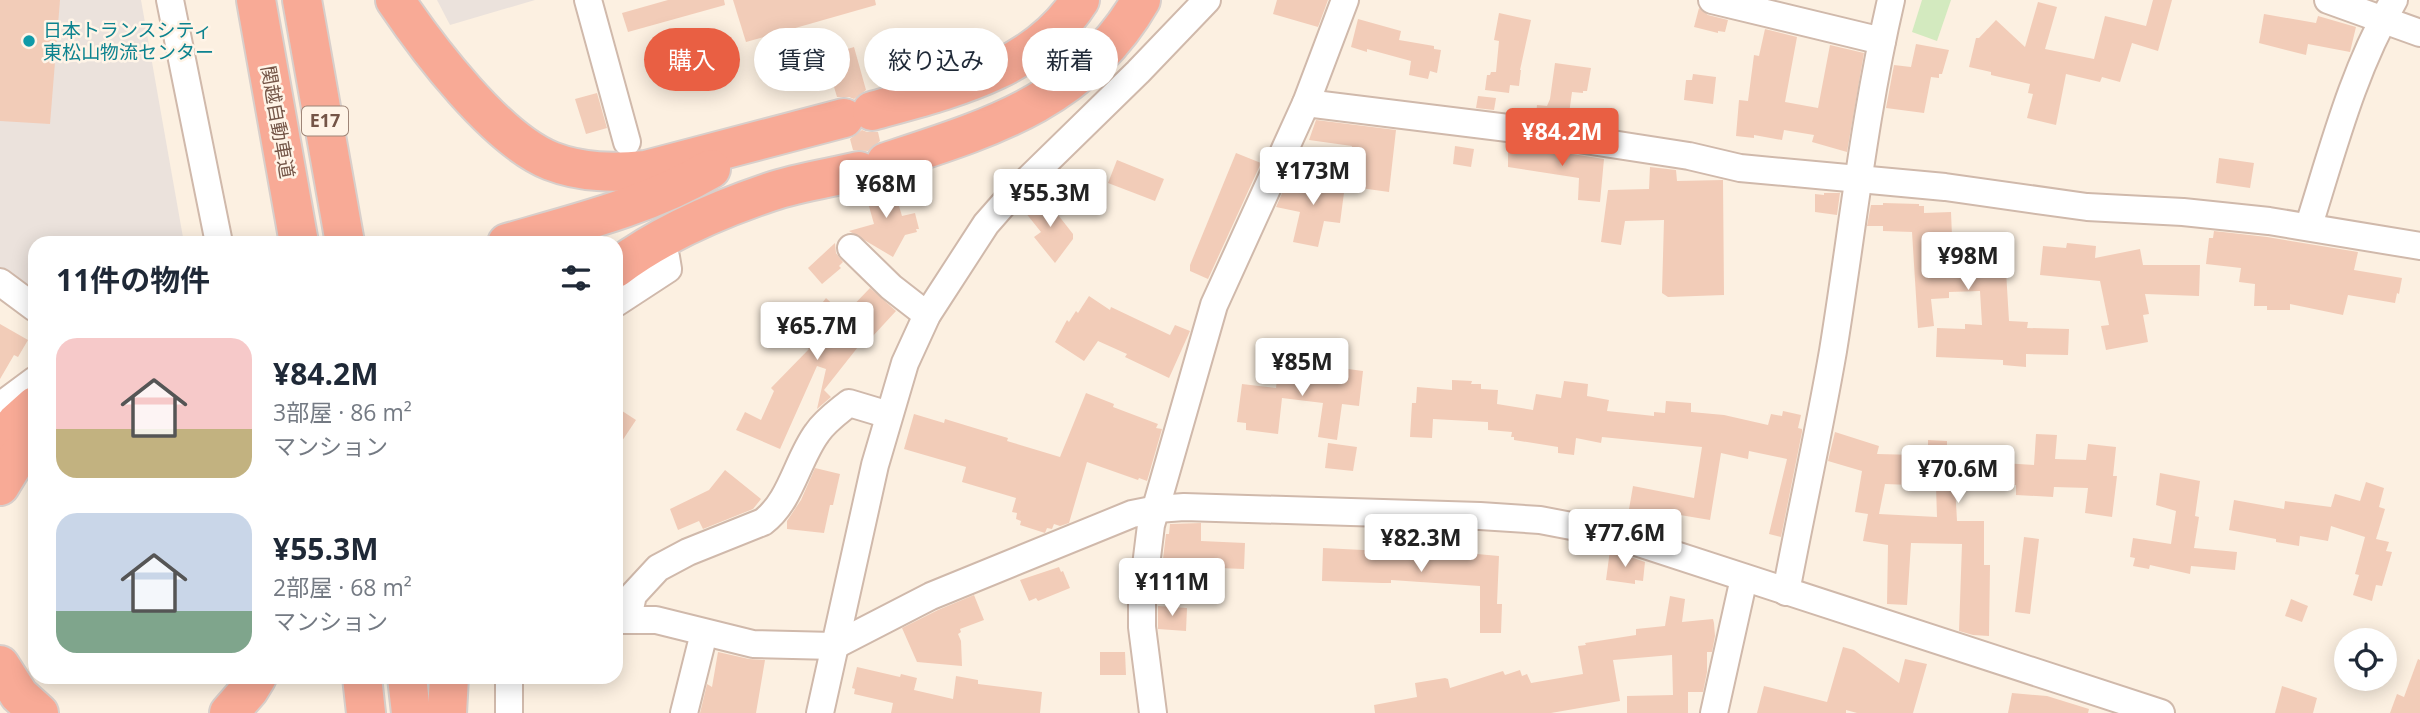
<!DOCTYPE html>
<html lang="ja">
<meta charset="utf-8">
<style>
body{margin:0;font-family:"Open Sans","Noto Sans JP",sans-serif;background:#f6f6f7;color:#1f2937;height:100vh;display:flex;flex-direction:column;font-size:26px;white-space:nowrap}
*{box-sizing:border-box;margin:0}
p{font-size:23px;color:#747a83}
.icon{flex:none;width:38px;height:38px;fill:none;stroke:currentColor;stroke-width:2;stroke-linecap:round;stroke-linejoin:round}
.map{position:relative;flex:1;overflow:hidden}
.side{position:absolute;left:28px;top:236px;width:595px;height:448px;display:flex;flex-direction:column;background:#fff;border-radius:21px;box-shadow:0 4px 18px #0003}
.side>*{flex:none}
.banner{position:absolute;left:644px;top:28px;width:665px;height:63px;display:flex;gap:14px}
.fabs{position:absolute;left:2334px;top:628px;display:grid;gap:14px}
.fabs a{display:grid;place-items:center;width:63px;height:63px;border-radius:50%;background:#fff;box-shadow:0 4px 18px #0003;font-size:35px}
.price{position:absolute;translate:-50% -60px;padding:0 16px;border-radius:7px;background:#fff;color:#222;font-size:23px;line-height:46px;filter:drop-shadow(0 2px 4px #0008)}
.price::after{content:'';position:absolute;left:50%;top:42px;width:21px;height:16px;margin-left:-10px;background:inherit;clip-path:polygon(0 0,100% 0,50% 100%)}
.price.on{background:#e95f43;color:#fff}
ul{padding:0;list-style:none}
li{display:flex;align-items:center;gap:21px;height:175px;padding:0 28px}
li span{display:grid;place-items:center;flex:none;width:196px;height:140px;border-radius:21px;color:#555}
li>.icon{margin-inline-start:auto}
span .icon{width:84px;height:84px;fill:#fffc;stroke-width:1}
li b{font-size:30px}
h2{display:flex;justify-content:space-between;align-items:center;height:84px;padding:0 28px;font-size:30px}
.pill{padding:0 24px;border-radius:32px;background:#fff;box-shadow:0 4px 18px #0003;font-size:24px;line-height:63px}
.pill.on{background:#e95f43;color:#fff}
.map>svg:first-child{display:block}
.industrial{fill:#ebe2dc}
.green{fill:#d3eabf}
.building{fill:#f2ccb8;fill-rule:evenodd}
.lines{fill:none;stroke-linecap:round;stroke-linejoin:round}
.minor-casing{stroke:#d0b9ab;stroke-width:30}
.highway-casing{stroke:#d8cfcb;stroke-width:42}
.minor{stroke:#fff;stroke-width:26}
.highway{stroke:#f8aa96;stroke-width:38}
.culture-dot{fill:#0f9aa8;stroke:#fff4e7;stroke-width:2.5}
.labels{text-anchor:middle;stroke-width:5;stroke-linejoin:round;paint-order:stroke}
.shield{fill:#fff4e7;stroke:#9e8577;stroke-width:2}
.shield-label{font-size:18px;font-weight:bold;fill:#745547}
.culture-label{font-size:19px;fill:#0d838f;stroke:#fff4e7;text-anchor:start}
.street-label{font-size:19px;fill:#745547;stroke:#fff4e7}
</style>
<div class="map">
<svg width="2420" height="713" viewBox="0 0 2420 713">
<rect width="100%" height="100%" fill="#fcf0e1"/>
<g class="industrial">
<path d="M0,0H141L184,243H35V297L0,271Z"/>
<path d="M437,0H535L450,25Z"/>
</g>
<path class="green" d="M1922,0H1951L1937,41L1912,32Z"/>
<g class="building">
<path d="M0,0H60L50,124L0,121Z"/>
<path d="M668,0H724L725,5L628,32L622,13Z"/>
<path d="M733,0H875L876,5L746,42Z"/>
<path d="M1277,0H1328L1318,27L1273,14Z"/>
<path d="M2153,0H2172L2158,51L2132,43L2120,82L2102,77L2100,82L2066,74L2056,125L2027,118L2033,94L2028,93L2030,84L1991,75V72L1969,67L1976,38H1979L1996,20L2025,47L2038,2L2057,7L2045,49L2094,59L2105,16L2146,26Z"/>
<path d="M1699,8L1708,15L1728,20L1725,32L1718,31V33L1694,27Z"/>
<path d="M1499,13L1531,20L1520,70H1521L1519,86L1510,85L1509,93L1485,90L1487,75H1490L1491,72H1496L1499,41L1494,40Z"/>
<path d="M2264,14L2316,23L2318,16L2356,27L2350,52L2308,44L2306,55L2259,43Z"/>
<path d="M1358,19L1401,31L1399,40L1434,46V49L1441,50L1437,73L1430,71L1428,79L1409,75L1411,61L1367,49V52L1351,47Z"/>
<path d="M1765,29L1797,37L1785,102L1818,108L1830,45L1864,53L1847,152L1812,142L1814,135L1784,130L1782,140L1754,135V138L1736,136L1739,100L1748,101L1754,55L1759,56Z"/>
<path d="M1916,44L1949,50L1942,74H1939V78L1931,77L1924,113L1886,108L1894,65L1911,67Z"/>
<path d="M854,47L866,90L854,99L849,97H837L825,56Z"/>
<path d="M1555,63L1591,68L1587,91H1583V93L1572,92L1568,121L1536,116L1537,105L1547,106L1550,99Z"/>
<path d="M1693,74L1716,77L1713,104L1684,100L1686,80H1692Z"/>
<path d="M597,93L607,128L586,134L575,99Z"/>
<path d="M1478,96L1496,98L1494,110L1476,108Z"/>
<path d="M1316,120L1396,130L1389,192L1346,186L1352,146L1309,140Z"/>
<path d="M862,130L867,132H878L880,141L868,151L853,150L850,139Z"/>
<path d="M1508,144L1604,159L1600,202L1578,200L1579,178L1508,167Z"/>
<path d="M1455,146L1474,149L1471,167L1453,164Z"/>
<path d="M1236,153L1261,163L1208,279L1190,271V265Z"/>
<path d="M2219,158L2254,163L2250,188L2216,183Z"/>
<path d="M1117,160L1164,179L1155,201L1108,183Z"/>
<path d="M1650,167L1676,170L1677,181L1723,180L1724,295L1668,297L1662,293L1664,220L1625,221L1621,245L1601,242L1608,190L1649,189Z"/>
<path d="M1091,169L1099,195L1071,204L1063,177Z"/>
<path d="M1306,178L1345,185L1340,223L1324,221L1318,247L1293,242L1300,212L1276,207L1287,182L1304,185Z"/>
<path d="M877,181L892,183L902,216L915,213L919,229H916L917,232L905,235L893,257L849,231L874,224L865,192L873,187Z"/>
<path d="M1824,193H1840L1837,215L1815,212V194L1824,195Z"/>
<path d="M1044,197L1073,234V239L1055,263L1034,237L1041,232L1025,212Z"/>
<path d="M1883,203L1919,204V206H1924V213L1951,212L1952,236L1929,237L1930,268L1979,266L1977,238L2004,237L2009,321L2028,322L2027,328L2069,329L2068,355L2026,354V367L2003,365V360L1936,357L1937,328L1965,329V324L1982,325L1980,291L1949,292V298L1931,299L1934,326L1918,328L1912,232L1883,231V226H1867L1871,205H1883Z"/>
<path d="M2214,231L2267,237L2358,252L2354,270L2402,278L2399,294L2397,293L2395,303L2348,295L2343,315L2290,304V310H2267V306H2254L2255,284L2239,282L2241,268L2206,264L2209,238H2213Z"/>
<path d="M835,243L836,253L843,262L839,266L841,268L822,284L808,268Z"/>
<path d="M2067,243L2096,246L2095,258L2140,249L2143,265H2200L2199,296L2145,294L2149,314L2143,315L2148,342L2106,350L2101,326L2109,325L2100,281L2040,275L2043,246L2066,248Z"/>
<path d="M870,288L896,311L872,337L869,333L824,390L831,397L817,409L826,369L817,366L780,449L736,430L745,412L761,420L774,391L771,388L809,349L797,340L798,338L796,337L826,298L844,315Z"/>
<path d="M1089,296L1110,310L1111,307L1170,335L1175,325L1190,331L1169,378L1125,357L1127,354L1098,341L1084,361L1055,342L1067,320L1069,322L1076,311L1078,313Z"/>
<path d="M0,324L28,340L18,357L14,355L0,379Z"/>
<path d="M1311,364L1363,371L1359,406L1342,404L1337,440L1318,437L1323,403L1282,398L1278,434L1246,430V423L1237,422L1242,384L1276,388L1278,370L1309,374Z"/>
<path d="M1452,380L1472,381L1471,384H1481V389L1498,390L1497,404L1533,410L1536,394L1561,398L1564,381L1588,384L1587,396L1609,400L1607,411L1654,416V412L1665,413L1666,401L1691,403V412L1724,415L1768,425L1771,414L1782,416L1783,411L1801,415L1798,428L1802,429V432L1781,537L1769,534L1787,459L1749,451L1748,459L1721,453L1710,520L1668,513L1666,522L1628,515L1633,486L1694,498L1702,447L1602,437L1601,443L1576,438L1574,455L1558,453V447L1514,440V437H1511L1512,432L1488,430V422L1433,419L1432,438L1410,437L1412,403H1416L1417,387L1452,390Z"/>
<path d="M1086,393L1114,404L1113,407L1158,424L1156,428L1162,429L1147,481L1139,478L1138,480L1087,462L1069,523L1060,526L1054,524L1052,529L1047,528L1045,533L1020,525L1021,521L1016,519L1017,513L1012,512L1016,498L962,482L966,467L904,449L914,414L944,423L945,419L991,433L1008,438L1007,441L1060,457Z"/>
<path d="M616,407L636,420L616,450Z"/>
<path d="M1835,432L1879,446L1877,454L1917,455V452H1928V440L1947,441V454L2004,458L2003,463L2034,465L2036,434L2057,435L2055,459L2086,460L2088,444L2116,447L2113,476H2117L2112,517L2085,513L2088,488L2054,487L2053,497L2016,495V485L1955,484L1957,521H1984V565H1990L1989,636L1973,635L1959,631L1962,544L1911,543L1907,605L1887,604L1888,545L1863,541L1868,514L1855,512L1862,471L1828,461ZM1885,484L1936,486L1937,517L1879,514Z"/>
<path d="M1328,443L1357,447L1353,471L1325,468Z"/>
<path d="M815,468L840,474L833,505H830L824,533L787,529V521L801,500Z"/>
<path d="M725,470L761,499L753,509L703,529L699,521L678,530L670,509L709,490Z"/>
<path d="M2160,473L2200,481L2195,516L2199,517L2194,548L2237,552L2235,570L2191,566L2190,574L2150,565L2149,569L2133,566L2135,558L2130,557L2133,538L2171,544L2176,511L2156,505Z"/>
<path d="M2366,482L2384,488L2379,507L2385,509L2376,539L2389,542L2386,551L2392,552L2382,586L2376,585L2372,601L2353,595L2359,575L2355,574L2365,537L2331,526L2328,541L2300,536L2299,546L2276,542V539L2229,530L2234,500L2284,509L2285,501L2331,507L2335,494L2360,501Z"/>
<path d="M1201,523V541L1245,543L1244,569L1194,567L1192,596H1177L1179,569L1172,568L1173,561L1163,559L1166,534H1169L1170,524Z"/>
<path d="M2024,537L2039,539L2030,614L2015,612Z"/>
<path d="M1323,548L1443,554L1444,551L1499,556L1497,604H1502L1501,633H1480V586L1391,580V583H1382L1322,581Z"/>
<path d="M1610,550L1645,562L1643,581L1635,580V584L1606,580Z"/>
<path d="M1059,567L1061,572L1063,571L1070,588L1038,601L1036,598L1029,601L1020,580Z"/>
<path d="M974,595L984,620L960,629L961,632L958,634L961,641L962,666L917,662L902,628L938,610Z"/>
<path d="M1670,596L1685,599L1682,622L1713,619L1714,623L1715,636L1712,652H1707V672L1703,692H1688V713H1627V696L1673,695L1672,655L1613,660L1620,701L1551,713H1375L1374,705L1417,697L1415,683L1445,678L1448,679L1450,688L1503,671L1505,675L1520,670L1522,676L1527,674L1531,683L1583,674L1578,646L1586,645L1585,643L1636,635V629L1665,626Z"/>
<path d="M2291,599L2308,606L2302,622L2285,616Z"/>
<path d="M1158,606L1187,608L1186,631L1158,629Z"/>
<path d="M1843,647L1854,650L1899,683L1905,659L1927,664L1913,713H1857L1846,710V713H1757L1764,686L1827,702Z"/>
<path d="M718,652L749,659L765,660L756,713H700L707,684L712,687Z"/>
<path d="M1100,652H1125L1126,675H1100Z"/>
<path d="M2418,659L2420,660V713H2390L2397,694L2404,697Z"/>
<path d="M857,667L900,677L901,674L917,678L914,690L953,699L956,676L978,680V684L1042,692L1040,713H891L893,703L854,694L855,689L852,688Z"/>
<path d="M2282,686L2317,698L2313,713H2275Z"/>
<path d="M2012,693L2047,696L2089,709L2088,713H2008Z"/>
</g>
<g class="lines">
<g class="minor-casing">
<g id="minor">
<path d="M170,0L219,243"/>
<path d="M588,0L627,142"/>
<path d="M1712,0L1882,41"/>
<path d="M2328,0L2420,33"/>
<path d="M1306,103L1345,0"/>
<path d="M2309,225C2333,149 2353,70 2394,0"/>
<path d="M851,248L891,287L927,315"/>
<path d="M0,282L35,308"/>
<path d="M616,303L668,269L666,257"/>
<path d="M0,406L35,380"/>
<path d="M1786,592C1801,512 1819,432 1833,351C1852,234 1864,116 1891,0"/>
<path d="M628,618L633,595L658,568L688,552L763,522C791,501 797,460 817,433C825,421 838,412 849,403L889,415"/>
<path d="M616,620H656L753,644L834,646L931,596L1132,514L1157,509L1184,507L1480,516L1540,520L1608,533L2161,713"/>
<path d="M509,713V677"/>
<path d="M684,713L704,633"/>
<path d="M820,713L875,465L905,363L927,315L986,224L1008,199L1138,72L1207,0"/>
<path d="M1153,713L1142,627V598L1151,525L1214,305L1306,103L1508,128L1689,156L1740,168L1945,187L2087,207L2183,212L2269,221L2420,246"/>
<path d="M1714,713L1744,578"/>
</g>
</g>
<g class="highway-casing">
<g id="highway">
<path d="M256,0L299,243"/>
<path d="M302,0L345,243"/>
<path d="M395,0C428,49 496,139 551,161C582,173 614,173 646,170L844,118"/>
<path d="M872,111C947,90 1035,71 1080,0"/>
<path d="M886,162C990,128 1083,101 1141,0"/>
<path d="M507,243C577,223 648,206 711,169"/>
<path d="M616,268C661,234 717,210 770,192C799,182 830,178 859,171"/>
<path d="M0,443L16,423L35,406"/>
<path d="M0,486L17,458L35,438"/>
<path d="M0,665L19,695L39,713"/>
<path d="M362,677L366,713"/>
<path d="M407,677L411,713"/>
<path d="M229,713L249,690L257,677"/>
<path d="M447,713L449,677"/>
</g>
</g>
<use href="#minor" class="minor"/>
<use href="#highway" class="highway"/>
</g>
<circle class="culture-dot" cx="29" cy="41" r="7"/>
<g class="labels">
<rect class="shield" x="302" y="106.5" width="46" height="29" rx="5"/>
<g class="shield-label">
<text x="325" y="127">E17</text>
</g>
<g class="culture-label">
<text x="43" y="37">日本トランスシティ<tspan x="43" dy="22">東松山物流センター</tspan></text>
</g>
<g class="street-label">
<text transform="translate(278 122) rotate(80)" y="7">関越自動車道</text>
</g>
</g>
</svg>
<div class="fabs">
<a><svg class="icon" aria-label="locate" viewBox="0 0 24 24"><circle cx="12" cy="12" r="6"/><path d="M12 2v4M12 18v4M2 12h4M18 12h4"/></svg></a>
</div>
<b class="price on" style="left:1562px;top:168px">¥84.2M</b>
<b class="price" style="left:1313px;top:207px">¥173M</b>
<b class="price" style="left:886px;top:220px">¥68M</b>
<b class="price" style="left:1050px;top:229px">¥55.3M</b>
<b class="price" style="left:1968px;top:292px">¥98M</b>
<b class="price" style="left:817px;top:362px">¥65.7M</b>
<b class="price" style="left:1302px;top:398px">¥85M</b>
<b class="price" style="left:1958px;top:505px">¥70.6M</b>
<b class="price" style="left:1625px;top:569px">¥77.6M</b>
<b class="price" style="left:1421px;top:574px">¥82.3M</b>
<b class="price" style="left:1172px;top:618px">¥111M</b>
<div class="banner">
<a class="pill on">購入</a>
<a class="pill">賃貸</a>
<a class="pill">絞り込み</a>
<a class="pill">新着</a>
</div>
<section class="side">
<h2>11件の物件<svg class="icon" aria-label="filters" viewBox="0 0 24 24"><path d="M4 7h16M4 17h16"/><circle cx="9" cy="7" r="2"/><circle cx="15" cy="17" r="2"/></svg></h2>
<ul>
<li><span style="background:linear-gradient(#f6c9c9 65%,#c2b280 0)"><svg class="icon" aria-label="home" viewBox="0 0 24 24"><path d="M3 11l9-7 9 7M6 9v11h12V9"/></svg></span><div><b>¥84.2M</b><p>3部屋 · 86 m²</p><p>マンション</p></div></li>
<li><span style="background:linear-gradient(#c9d6e8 70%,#7fa58c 0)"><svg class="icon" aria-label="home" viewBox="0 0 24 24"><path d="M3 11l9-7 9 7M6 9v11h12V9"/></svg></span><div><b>¥55.3M</b><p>2部屋 · 68 m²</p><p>マンション</p></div></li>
</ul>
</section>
</div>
